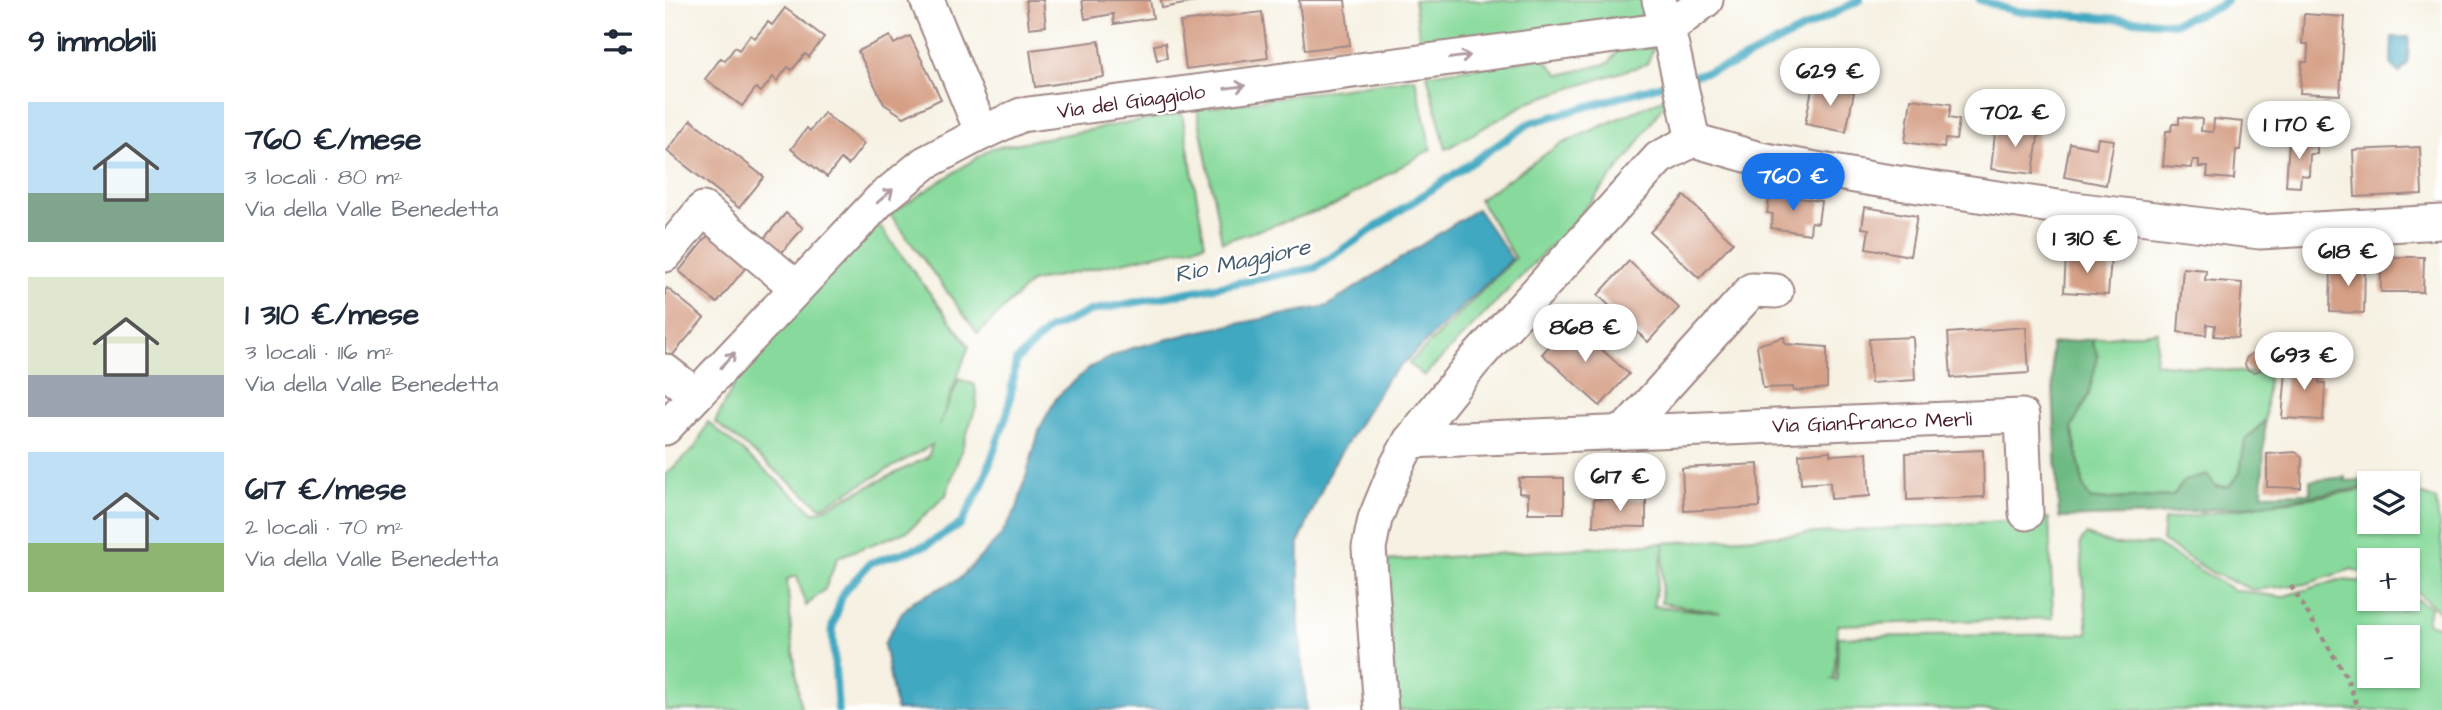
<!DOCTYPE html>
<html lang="it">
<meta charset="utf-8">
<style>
body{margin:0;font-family:"Architects Daughter",sans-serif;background:#f2f2f3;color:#1f2937;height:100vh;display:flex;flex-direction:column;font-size:26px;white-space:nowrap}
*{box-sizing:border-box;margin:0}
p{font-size:23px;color:#747a83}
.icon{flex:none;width:38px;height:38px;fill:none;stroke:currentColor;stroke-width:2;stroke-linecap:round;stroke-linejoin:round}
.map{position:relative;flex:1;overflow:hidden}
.drawer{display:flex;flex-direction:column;background:#fff;width:665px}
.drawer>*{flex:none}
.buttons{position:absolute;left:1692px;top:471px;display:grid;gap:14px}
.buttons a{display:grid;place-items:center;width:63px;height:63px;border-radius:0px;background:#fff;box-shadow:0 2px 5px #0004;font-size:35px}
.price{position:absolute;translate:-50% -60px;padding:0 16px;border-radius:24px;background:#fff;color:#222;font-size:23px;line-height:46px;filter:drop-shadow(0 2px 4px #0008)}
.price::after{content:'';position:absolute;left:50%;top:42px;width:21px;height:16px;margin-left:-10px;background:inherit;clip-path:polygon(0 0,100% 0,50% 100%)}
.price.on{background:#1a73e8;color:#fff}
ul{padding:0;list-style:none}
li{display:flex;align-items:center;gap:21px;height:175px;padding:0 28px}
li span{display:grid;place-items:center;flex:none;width:196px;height:140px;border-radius:0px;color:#555}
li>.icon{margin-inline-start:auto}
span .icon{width:84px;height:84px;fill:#fffc;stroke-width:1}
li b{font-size:30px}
h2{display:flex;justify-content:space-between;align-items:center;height:84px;padding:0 28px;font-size:30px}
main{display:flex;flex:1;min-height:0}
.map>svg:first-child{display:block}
.green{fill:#88da9c;stroke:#697c64;stroke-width:2;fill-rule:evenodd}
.forest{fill:#6eba84;stroke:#5c6c58;stroke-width:2}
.water{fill:#41a8c1;stroke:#466476;stroke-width:2}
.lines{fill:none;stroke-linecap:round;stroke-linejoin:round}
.stream{stroke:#41a8c1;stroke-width:8}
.building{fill:#d6a087}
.minor-casing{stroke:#a08886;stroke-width:37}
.path{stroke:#a08886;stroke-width:4.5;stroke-dasharray:5 5;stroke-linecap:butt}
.minor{stroke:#fff;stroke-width:33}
.oneway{stroke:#ae9aa0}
.labels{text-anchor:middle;stroke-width:5;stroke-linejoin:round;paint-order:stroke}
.street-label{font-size:21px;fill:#4a1f2b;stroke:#fff}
.water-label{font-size:23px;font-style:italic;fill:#465d6e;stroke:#fff}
</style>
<main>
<section class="drawer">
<h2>9 immobili<svg class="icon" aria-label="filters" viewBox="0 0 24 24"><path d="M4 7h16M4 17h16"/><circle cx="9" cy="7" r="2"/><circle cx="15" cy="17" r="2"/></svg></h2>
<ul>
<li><span style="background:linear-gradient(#bfe0f5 65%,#7fa58c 0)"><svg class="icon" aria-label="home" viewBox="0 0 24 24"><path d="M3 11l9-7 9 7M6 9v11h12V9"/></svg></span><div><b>760 €/mese</b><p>3 locali · 80 m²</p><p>Via della Valle Benedetta</p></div></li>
<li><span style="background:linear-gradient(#dfe7d0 70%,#9aa5b1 0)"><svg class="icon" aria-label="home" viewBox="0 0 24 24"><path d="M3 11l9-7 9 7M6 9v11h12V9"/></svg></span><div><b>1 310 €/mese</b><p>3 locali · 116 m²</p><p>Via della Valle Benedetta</p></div></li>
<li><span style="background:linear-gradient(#bfe0f5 65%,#8fb573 0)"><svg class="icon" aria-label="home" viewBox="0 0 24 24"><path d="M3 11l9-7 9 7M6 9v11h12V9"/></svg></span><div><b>617 €/mese</b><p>2 locali · 70 m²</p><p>Via della Valle Benedetta</p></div></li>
</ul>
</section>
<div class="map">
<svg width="1777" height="710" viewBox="0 0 1777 710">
<rect width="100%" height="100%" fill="#fff"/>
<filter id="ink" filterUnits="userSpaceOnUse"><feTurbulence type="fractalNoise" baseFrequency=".0143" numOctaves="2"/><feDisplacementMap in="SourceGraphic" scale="14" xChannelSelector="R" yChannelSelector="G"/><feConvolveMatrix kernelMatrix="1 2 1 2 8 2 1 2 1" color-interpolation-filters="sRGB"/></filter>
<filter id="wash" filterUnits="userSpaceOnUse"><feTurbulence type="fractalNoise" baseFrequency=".00686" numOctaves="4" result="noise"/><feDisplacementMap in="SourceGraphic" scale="28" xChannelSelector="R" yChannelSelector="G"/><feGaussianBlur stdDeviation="1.57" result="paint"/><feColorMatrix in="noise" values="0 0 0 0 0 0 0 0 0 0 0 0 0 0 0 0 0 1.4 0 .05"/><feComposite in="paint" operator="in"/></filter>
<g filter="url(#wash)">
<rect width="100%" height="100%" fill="#f6f1e2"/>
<g class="green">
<path d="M749,0H982L984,7L975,17L961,20L944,18L918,30L757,55Z"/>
<path d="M989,47L982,64L866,101L781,149L762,74L878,58L895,75L944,63L953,50Z"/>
<path d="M750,78L766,149L668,206L557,242L532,109Z"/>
<path d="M1004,96L965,155L907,224L759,376L744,364L850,258L814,199L894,145Z"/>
<path d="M517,113L540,244L366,282L313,334L225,214L327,148Z"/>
<path d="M214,225L304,346L274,426L294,379L310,385L312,404L281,495L243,531L173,557L160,589L141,606L132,576L122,579L127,642L136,710H0V475L30,448L43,422L150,513L263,457L267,445L156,507L50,422L70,383L152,287Z"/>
<path d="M1493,331L1490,363L1603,375L1600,421L1580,440L1575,473L1563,487L1519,481L1508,496L1426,500L1419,488L1407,427L1424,394L1429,343L1426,339Z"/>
<path d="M1704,489V522H1743V489L1771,500L1777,549V614L1751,591L1743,588V560H1704V575L1687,569L1641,584L1588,590L1546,572L1497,541L1499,520Z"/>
<path d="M1384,518L1388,618L1173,625L1169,678L1165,679L1172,680L1173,637L1423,634L1415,543L1421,535L1449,545L1490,544L1569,590L1616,597L1674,580L1704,582V598L1724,599L1725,603L1737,610L1748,597L1765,607L1762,623L1777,627V710H732L720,561ZM999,544L996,603L1056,613L988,606ZM1704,637H1743V676H1704Z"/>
</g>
<path class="forest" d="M1426,339L1433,355L1424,394L1407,427L1419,488L1426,500L1508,496L1519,481L1543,475L1551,487H1563L1575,473L1580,440L1600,421L1597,494L1645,493V481L1680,477V481L1696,480L1697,488L1599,504L1492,515L1394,518L1386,344Z"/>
<g class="water">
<path d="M1727,37H1744L1743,63L1734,73L1726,64Z"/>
<path d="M812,209L847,259L723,378L666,468L634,542V625L642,710H231L219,644L235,615L248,601L294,579L335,537L352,508L375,428L392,397L425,367L464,349L531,332L662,306Z"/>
</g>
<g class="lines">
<g class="stream">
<path d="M1315,0L1349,11L1508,23L1553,7L1562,0"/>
<path d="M1023,77L1067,65L1195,0"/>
<path d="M173,710L167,628L178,593L205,563L262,545L296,524L318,483L343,411L351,361L383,330L425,311L650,268L865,123L1007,82"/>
</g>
</g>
<g id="blocks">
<g class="building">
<path d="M361,0H378L381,26L364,28Z"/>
<path d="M417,0H485L488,18L449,24L448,14L420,19Z"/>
<path d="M496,0H536V1L497,8Z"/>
<path d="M634,0H680L685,45L640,50Z"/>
<path d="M120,8L159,37L144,57L140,54L127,70L123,67L112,81L108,77L96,92L91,88L77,106L40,79L56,58L60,61L70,47L74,50L85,35L90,38L103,22L107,25Z"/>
<path d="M597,12L603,58L521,69L515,22Z"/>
<path d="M1639,14L1680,17L1675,95L1635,93L1637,62H1642L1643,51V44H1637Z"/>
<path d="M225,36L229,44L245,36L276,99L239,117L219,104L193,51Z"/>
<path d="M434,41L439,77L370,87L365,50Z"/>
<path d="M500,43L502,58L492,60L489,45Z"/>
<path d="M1148,84L1189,92L1181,132L1140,124Z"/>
<path d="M1246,99L1286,104L1284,118L1294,120L1291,140L1280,139L1279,148L1240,142Z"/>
<path d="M159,113L199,144L183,165L176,159L162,177L126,149L142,128L145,131Z"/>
<path d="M1514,117L1537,119L1536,131L1548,132L1549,119L1578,122L1575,150H1571L1569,179L1542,177L1543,167H1534V160H1528L1527,168L1498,166L1501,131H1506L1507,124H1514Z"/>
<path d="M26,120L99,177L74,208L2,151Z"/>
<path d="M1331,125L1374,130L1368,174L1326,169Z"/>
<path d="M1433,138L1449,140L1441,185L1399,177L1405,143L1431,148Z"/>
<path d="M1624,140L1652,142V154H1645L1644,176L1636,175L1635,187L1621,186Z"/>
<path d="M1755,147L1757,194L1690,197L1688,150Z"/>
<path d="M1105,194L1156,201L1153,223L1146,222L1145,234L1106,228L1108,214L1102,213Z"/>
<path d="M1019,196L1068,242L1034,278L985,232Z"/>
<path d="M1200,207L1252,216L1245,256L1201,248L1204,229L1197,228Z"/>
<path d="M121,213L138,228L111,259L94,244Z"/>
<path d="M49,228L87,260L52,303L14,271Z"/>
<path d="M1401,255L1446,258L1443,295L1399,292Z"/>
<path d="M1716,257H1759L1758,292H1716Z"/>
<path d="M964,261L1014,308L983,342L933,295Z"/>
<path d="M1666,263H1700L1699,313L1665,312Z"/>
<path d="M1518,268L1541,270L1540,280L1577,283L1573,338L1549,336L1550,325L1542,324L1541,335L1513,332Z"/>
<path d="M2,288L39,318L6,357L0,352V291Z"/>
<path d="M906,322L964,374L935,406L877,354Z"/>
<path d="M1361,327L1364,373L1286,378L1283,333Z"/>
<path d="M1119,337L1120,344L1162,347V388L1129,391L1128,387L1098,388L1092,345Z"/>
<path d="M1248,337L1250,380L1206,383L1204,339Z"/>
<circle cx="1589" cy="363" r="9"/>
<path d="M1633,362H1655L1654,383H1660L1658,420L1617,418L1621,371Z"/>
<path d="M1318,450L1319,497L1242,500L1241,453Z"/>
<path d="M1165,451V455L1202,453L1205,496L1166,499L1165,482L1136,484L1134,454Z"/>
<path d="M1631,452L1637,457L1636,488L1602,487V454Z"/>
<path d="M1093,464L1095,507L1019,511L1017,468Z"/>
<path d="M854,478H899V513H863V494L854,493Z"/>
<path d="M929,499L981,500V527L928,526Z"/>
</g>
</g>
</g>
<g filter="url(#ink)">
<use href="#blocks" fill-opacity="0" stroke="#a08886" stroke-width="2"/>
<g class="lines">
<g class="minor-casing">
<g id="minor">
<path d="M262,0L317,133"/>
<path d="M994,0L1007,46L1028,140"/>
<path d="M0,255L38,209L131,287"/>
<path d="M0,371L31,395"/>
<path d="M0,428L216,199L260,163L317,133L356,115L1003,29L1041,0"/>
<path d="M959,432L1087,290L1111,291"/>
<path d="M745,441L1357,416L1361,513"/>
<path d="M716,710L704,548L710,519L732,465L745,441L809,361L994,158L1028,140L1095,159L1207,179L1393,207L1595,232L1777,222"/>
</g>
</g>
<path class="path" d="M1626,586L1681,676L1694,710"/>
<use href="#minor" class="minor"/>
</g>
<defs><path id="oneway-shaft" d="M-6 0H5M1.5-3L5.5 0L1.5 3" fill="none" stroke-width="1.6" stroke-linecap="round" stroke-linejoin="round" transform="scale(1.75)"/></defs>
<g class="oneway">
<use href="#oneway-shaft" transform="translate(795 57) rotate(-8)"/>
<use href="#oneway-shaft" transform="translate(570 87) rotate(-8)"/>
<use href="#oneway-shaft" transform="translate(220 196) rotate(-41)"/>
<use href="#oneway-shaft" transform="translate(63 360) rotate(-47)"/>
</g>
</g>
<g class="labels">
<g class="street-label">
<text transform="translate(466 101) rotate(-8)" y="7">Via del Giaggiolo</text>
<text transform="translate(1207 422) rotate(-2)" y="7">Via Gianfranco Merli</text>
</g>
<g class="water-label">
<text transform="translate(577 260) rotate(-12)" y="8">Rio Maggiore</text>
</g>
</g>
</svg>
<div class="buttons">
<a><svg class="icon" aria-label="layers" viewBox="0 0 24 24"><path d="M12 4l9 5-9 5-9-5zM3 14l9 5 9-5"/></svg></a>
<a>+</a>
<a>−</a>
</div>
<b class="price" style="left:1165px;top:108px">629 €</b>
<b class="price" style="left:1350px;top:149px">702 €</b>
<b class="price" style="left:1634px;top:161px">1 170 €</b>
<b class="price on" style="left:1128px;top:213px">760 €</b>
<b class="price" style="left:1422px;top:275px">1 310 €</b>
<b class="price" style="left:1683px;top:288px">618 €</b>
<b class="price" style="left:920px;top:364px">868 €</b>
<b class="price" style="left:1639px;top:392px">693 €</b>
<b class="price" style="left:955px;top:513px">617 €</b>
</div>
</main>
